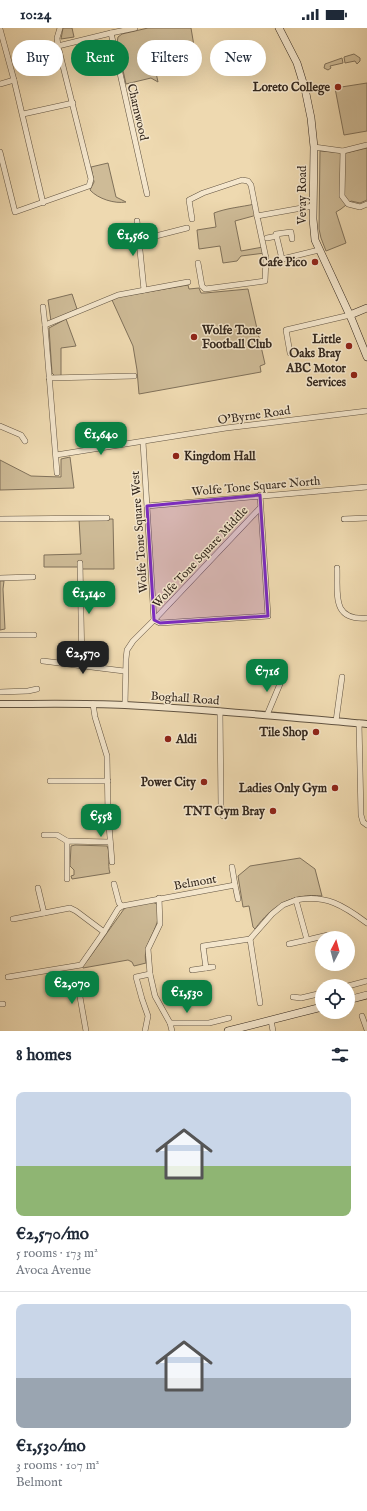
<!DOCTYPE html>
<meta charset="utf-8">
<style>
body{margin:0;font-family:"IM FELL English",serif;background:#f2f2f3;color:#1f2937;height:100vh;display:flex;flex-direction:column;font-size:15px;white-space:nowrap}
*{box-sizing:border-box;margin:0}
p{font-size:13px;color:#747a83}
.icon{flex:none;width:22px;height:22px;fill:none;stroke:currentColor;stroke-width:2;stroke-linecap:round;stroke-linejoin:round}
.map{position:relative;height:1003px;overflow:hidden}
.panel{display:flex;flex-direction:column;background:#fff;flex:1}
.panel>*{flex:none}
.guide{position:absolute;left:12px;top:12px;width:343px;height:36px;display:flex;gap:8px}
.needle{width:26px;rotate:6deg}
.controls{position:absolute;left:315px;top:903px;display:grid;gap:8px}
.controls a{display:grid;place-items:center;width:40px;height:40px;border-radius:50%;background:#fff;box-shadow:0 4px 16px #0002;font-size:20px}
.price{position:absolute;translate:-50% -34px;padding:0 9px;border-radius:8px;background:#0b8043;color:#fff;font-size:13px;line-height:26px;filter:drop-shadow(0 1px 2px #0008)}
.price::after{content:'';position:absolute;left:50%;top:24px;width:12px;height:9px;margin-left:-6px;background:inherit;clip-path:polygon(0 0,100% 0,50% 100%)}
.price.active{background:#222;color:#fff}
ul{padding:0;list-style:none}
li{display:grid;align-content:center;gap:8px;height:212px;padding:0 16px}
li+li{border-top:1px solid #e0e1e3}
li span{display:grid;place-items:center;height:124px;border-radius:8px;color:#555}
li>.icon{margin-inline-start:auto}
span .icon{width:72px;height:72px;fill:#fffc;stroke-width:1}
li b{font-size:17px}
h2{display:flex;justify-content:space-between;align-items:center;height:48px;padding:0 16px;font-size:17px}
.chip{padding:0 14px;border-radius:18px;background:#fff;box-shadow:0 4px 16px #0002;font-size:14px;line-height:36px}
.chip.active{background:#0b8043;color:#fff}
.status{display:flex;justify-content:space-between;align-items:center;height:28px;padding:0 20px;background:#fff;direction:ltr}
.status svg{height:11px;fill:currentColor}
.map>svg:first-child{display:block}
.grass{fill:#cebb97;stroke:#80715a}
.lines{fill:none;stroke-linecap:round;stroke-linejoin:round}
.minor-casing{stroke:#625442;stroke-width:6}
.tertiary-casing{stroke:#625442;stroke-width:8}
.secondary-casing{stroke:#33271d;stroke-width:8}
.minor{stroke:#f4e6cc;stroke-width:5}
.tertiary{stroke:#f4e6cc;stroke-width:6}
.secondary{stroke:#f4e6cc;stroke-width:7}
.marked{fill:#7b2cbf;fill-opacity:0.2;stroke:#7b2cbf;stroke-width:3;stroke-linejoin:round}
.poi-dot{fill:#8f2418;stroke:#f4e6cc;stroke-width:1.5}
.labels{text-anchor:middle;stroke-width:3;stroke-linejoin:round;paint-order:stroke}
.poi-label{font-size:12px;font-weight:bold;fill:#33271d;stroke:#f4e6cc;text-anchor:end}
.street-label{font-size:12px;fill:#33271d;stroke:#f4e6cc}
</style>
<div class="status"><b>10:24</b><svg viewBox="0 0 49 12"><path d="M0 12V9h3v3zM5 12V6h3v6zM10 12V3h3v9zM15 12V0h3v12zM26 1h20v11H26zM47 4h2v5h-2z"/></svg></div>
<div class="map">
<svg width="367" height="1003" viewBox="0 0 367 1003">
<rect width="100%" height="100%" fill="#eed9b0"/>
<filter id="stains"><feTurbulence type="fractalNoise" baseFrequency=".005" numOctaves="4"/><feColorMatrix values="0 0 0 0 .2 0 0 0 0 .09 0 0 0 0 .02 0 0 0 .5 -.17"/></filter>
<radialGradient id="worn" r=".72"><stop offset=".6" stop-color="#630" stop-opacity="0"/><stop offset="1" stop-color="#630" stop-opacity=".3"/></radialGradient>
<g class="grass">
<path d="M63,0H72L74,9L61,11Z"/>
<path d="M148,0H191L194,18L152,26L158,54L151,50L126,56L117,15L118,9L122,6Z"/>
<path d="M354,26L360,30V33L357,36L355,33L345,35L344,29Z"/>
<path d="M342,30L343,35L330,38L331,40L328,42L324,40L325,36Z"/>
<path d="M367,55V103L344,107L335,60Z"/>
<path d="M367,120V172L360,175L351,173L341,181L336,184L346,215L326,223L321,210L319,201L320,123L346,125Z"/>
<path d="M108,135L116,169L126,174C115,176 98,171 90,162L94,154L91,139Z"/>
<path d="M255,176L257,187L235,193L241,223L263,219L265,225L241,228L237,233L223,235L220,218L199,221L197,202L216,199L214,185C227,180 241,179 255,176Z"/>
<path d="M188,257L189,261L199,260L201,265H205L248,261L265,336L260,338L261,344L139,366L137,342L133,318L112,272L118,269Z"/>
<path d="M72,266L77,281L51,293L48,272Z"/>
<path d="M66,291L76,318L61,320V348H55L52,345L49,300Z"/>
<path d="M70,429L74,460L0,462V432L31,448L61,449V431Z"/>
<path d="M79,491H113L114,541H80V539H44V527L81,526Z"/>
<path d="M0,553H4L3,561L5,601L0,602Z"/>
<path d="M75,817L107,818C111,826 107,837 110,845L72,851L71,848L74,847V842L70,838L71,818Z"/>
<path d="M300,830L315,841L322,868C293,865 272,877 255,901L253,899L249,878L243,879L238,848L250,838Z"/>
<path d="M152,874L157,876C165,897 141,914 146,935L134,938L132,934L128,932L83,940L82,936L87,933L124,881L128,878Z"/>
</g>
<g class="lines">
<g class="minor-casing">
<g id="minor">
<path d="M135,0L111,5L147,166"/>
<path d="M0,1L14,52"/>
<path d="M58,18L57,10L60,0"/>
<path d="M0,56L14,52L43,175"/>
<path d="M23,86L73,75"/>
<path d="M314,119L343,123L367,117"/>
<path d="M343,123L342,168L348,176L360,179L367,176"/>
<path d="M0,124L15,184L89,158L91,151L58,18L111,5"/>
<path d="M192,191L189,172L203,165L242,152L248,153L251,157L257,188"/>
<path d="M137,193L144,262"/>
<path d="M267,210L277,208"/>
<path d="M140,212L187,200"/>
<path d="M282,231L276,206L291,204L292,211"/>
<path d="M278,232L319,222"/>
<path d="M198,235L202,258L205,261L265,253L266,230L257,188L313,178"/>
<path d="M43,279L45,297"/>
<path d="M290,325L286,302L350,287"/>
<path d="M49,350L134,348"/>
<path d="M0,398L21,407L25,413"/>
<path d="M143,414L154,592"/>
<path d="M56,427L226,400L367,383"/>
<path d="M57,445L45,297L118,267L188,254"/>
<path d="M147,478L367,459"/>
<path d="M0,491L107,490"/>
<path d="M344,491L367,490"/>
<path d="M80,535L82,638"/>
<path d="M337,540C338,566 331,593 367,590"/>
<path d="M0,550L33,549"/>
<path d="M154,592L160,595L268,588L260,467"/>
<path d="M0,607H34"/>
<path d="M43,633L124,643"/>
<path d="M0,664L28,663L37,661"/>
<path d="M93,676L95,689L107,728L108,785L112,834"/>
<path d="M125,677L126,631L127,622L133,613L154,592L260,480"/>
<path d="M220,683L221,778L223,788"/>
<path d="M267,687L280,656V645"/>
<path d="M336,693L342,649"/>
<path d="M359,695L361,787L363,794L367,797"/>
<path d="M50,753H108"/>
<path d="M44,807H57L67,813"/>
<path d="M232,839L235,857L238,871"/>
<path d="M67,851V813L110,814"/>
<path d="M114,856L119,875L122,878"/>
<path d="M38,860L44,885"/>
<path d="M159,870L160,896L148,921L150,946L155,968L170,995"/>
<path d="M296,872C326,866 344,878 367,895"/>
<path d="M13,891L70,880L76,883L104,904"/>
<path d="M250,911L260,975"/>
<path d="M289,916L307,912"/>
<path d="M206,940L203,918L250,911L272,886L283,877L296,872L307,912L328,907"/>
<path d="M192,942L213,939"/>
<path d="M8,949L81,937L104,904L118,881L122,878L235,857"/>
<path d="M57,954L77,952L86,1003"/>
<path d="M348,958L367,953"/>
<path d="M293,969L301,970L322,965"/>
<path d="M0,976H3"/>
<path d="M362,988L367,1002"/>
<path d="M271,992L273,1003"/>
<path d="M145,1003L148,988L142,971L136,949L150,946"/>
<path d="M172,1003L170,995H209L229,990"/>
</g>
</g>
<g class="tertiary-casing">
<path id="tertiary" d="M0,676C41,676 83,675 125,677C206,681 286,689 367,696"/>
</g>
<g class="secondary-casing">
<g id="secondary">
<path d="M279,0L297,35L305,61L311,90L314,119L313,191L315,212L352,292L367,329"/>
<path d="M350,287L367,280"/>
<path d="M348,972L367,967"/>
<path d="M228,1003L322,979"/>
</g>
</g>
<use href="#minor" class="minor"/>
<use href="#tertiary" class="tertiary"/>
<use href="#secondary" class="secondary"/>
</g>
<path class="marked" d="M260,467L268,588L160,595L154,592L147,478Z"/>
<g class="poi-dot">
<circle cx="338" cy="59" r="4"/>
<circle cx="315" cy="234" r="4"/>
<circle cx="194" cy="309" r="4"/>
<circle cx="349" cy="318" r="4"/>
<circle cx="354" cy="347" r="4"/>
<circle cx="176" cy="428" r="4"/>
<circle cx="316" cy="704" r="4"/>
<circle cx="168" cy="711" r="4"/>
<circle cx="204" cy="754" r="4"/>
<circle cx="335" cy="760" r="4"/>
<circle cx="273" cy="783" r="4"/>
</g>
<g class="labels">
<g class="poi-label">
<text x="330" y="63">Loreto College</text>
<text x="307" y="238">Cafe Pico</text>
<text x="202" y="306" text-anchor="start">Wolfe Tone<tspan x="202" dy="14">Football Club</tspan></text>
<text x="341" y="315">Little<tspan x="341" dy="14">Oaks Bray</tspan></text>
<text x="346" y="344">ABC Motor<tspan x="346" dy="14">Services</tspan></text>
<text x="184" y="432" text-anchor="start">Kingdom Hall</text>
<text x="308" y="708">Tile Shop</text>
<text x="176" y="715" text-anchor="start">Aldi</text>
<text x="196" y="758">Power City</text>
<text x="327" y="764">Ladies Only Gym</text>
<text x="265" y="787">TNT Gym Bray</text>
</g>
<g class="street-label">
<text transform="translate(138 84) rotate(77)" y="4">Charnwood</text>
<text transform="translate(302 167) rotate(-90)" y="4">Vevay Road</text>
<text transform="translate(254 387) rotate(-8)" y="4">O'Byrne Road</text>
<text transform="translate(256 458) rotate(-5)" y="4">Wolfe Tone Square North</text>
<text transform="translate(139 504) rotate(-94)" y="4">Wolfe Tone Square West</text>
<text transform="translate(200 529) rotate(-47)" y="4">Wolfe Tone Square Middle</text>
<text transform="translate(185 670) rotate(4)" y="4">Boghall Road</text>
<text transform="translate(195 854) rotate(-10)" y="4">Belmont</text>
</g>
</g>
<rect width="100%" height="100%" filter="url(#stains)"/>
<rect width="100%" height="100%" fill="url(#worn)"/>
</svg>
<div class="controls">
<a><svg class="needle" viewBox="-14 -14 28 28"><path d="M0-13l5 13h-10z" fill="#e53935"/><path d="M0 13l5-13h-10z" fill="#747a83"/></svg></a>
<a><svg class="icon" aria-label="locate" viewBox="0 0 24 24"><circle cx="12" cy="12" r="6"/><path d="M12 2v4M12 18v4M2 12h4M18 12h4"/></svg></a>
</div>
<b class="price" style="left:133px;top:229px">€1,560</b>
<b class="price" style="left:101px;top:428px">€1,640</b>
<b class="price" style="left:89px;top:587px">€1,140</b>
<b class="price active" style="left:83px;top:647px">€2,570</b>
<b class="price" style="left:267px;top:665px">€716</b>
<b class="price" style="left:101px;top:810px">€558</b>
<b class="price" style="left:72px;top:977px">€2,070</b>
<b class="price" style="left:187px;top:986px">€1,530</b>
<div class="guide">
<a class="chip">Buy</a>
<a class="chip active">Rent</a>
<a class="chip">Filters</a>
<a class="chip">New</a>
</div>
</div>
<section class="panel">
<h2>8 homes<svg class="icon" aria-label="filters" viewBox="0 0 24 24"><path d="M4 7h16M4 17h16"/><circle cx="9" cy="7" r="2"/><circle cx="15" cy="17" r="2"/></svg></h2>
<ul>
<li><span style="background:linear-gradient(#c9d6e8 60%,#8fb573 0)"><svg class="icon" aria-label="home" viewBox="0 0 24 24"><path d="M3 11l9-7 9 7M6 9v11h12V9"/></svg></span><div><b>€2,570/mo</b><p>5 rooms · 173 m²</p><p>Avoca Avenue</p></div></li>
<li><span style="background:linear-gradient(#c9d6e8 60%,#9aa5b1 0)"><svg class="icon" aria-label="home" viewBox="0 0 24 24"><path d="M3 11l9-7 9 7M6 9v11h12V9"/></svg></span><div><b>€1,530/mo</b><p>3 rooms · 107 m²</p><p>Belmont</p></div></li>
</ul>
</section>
